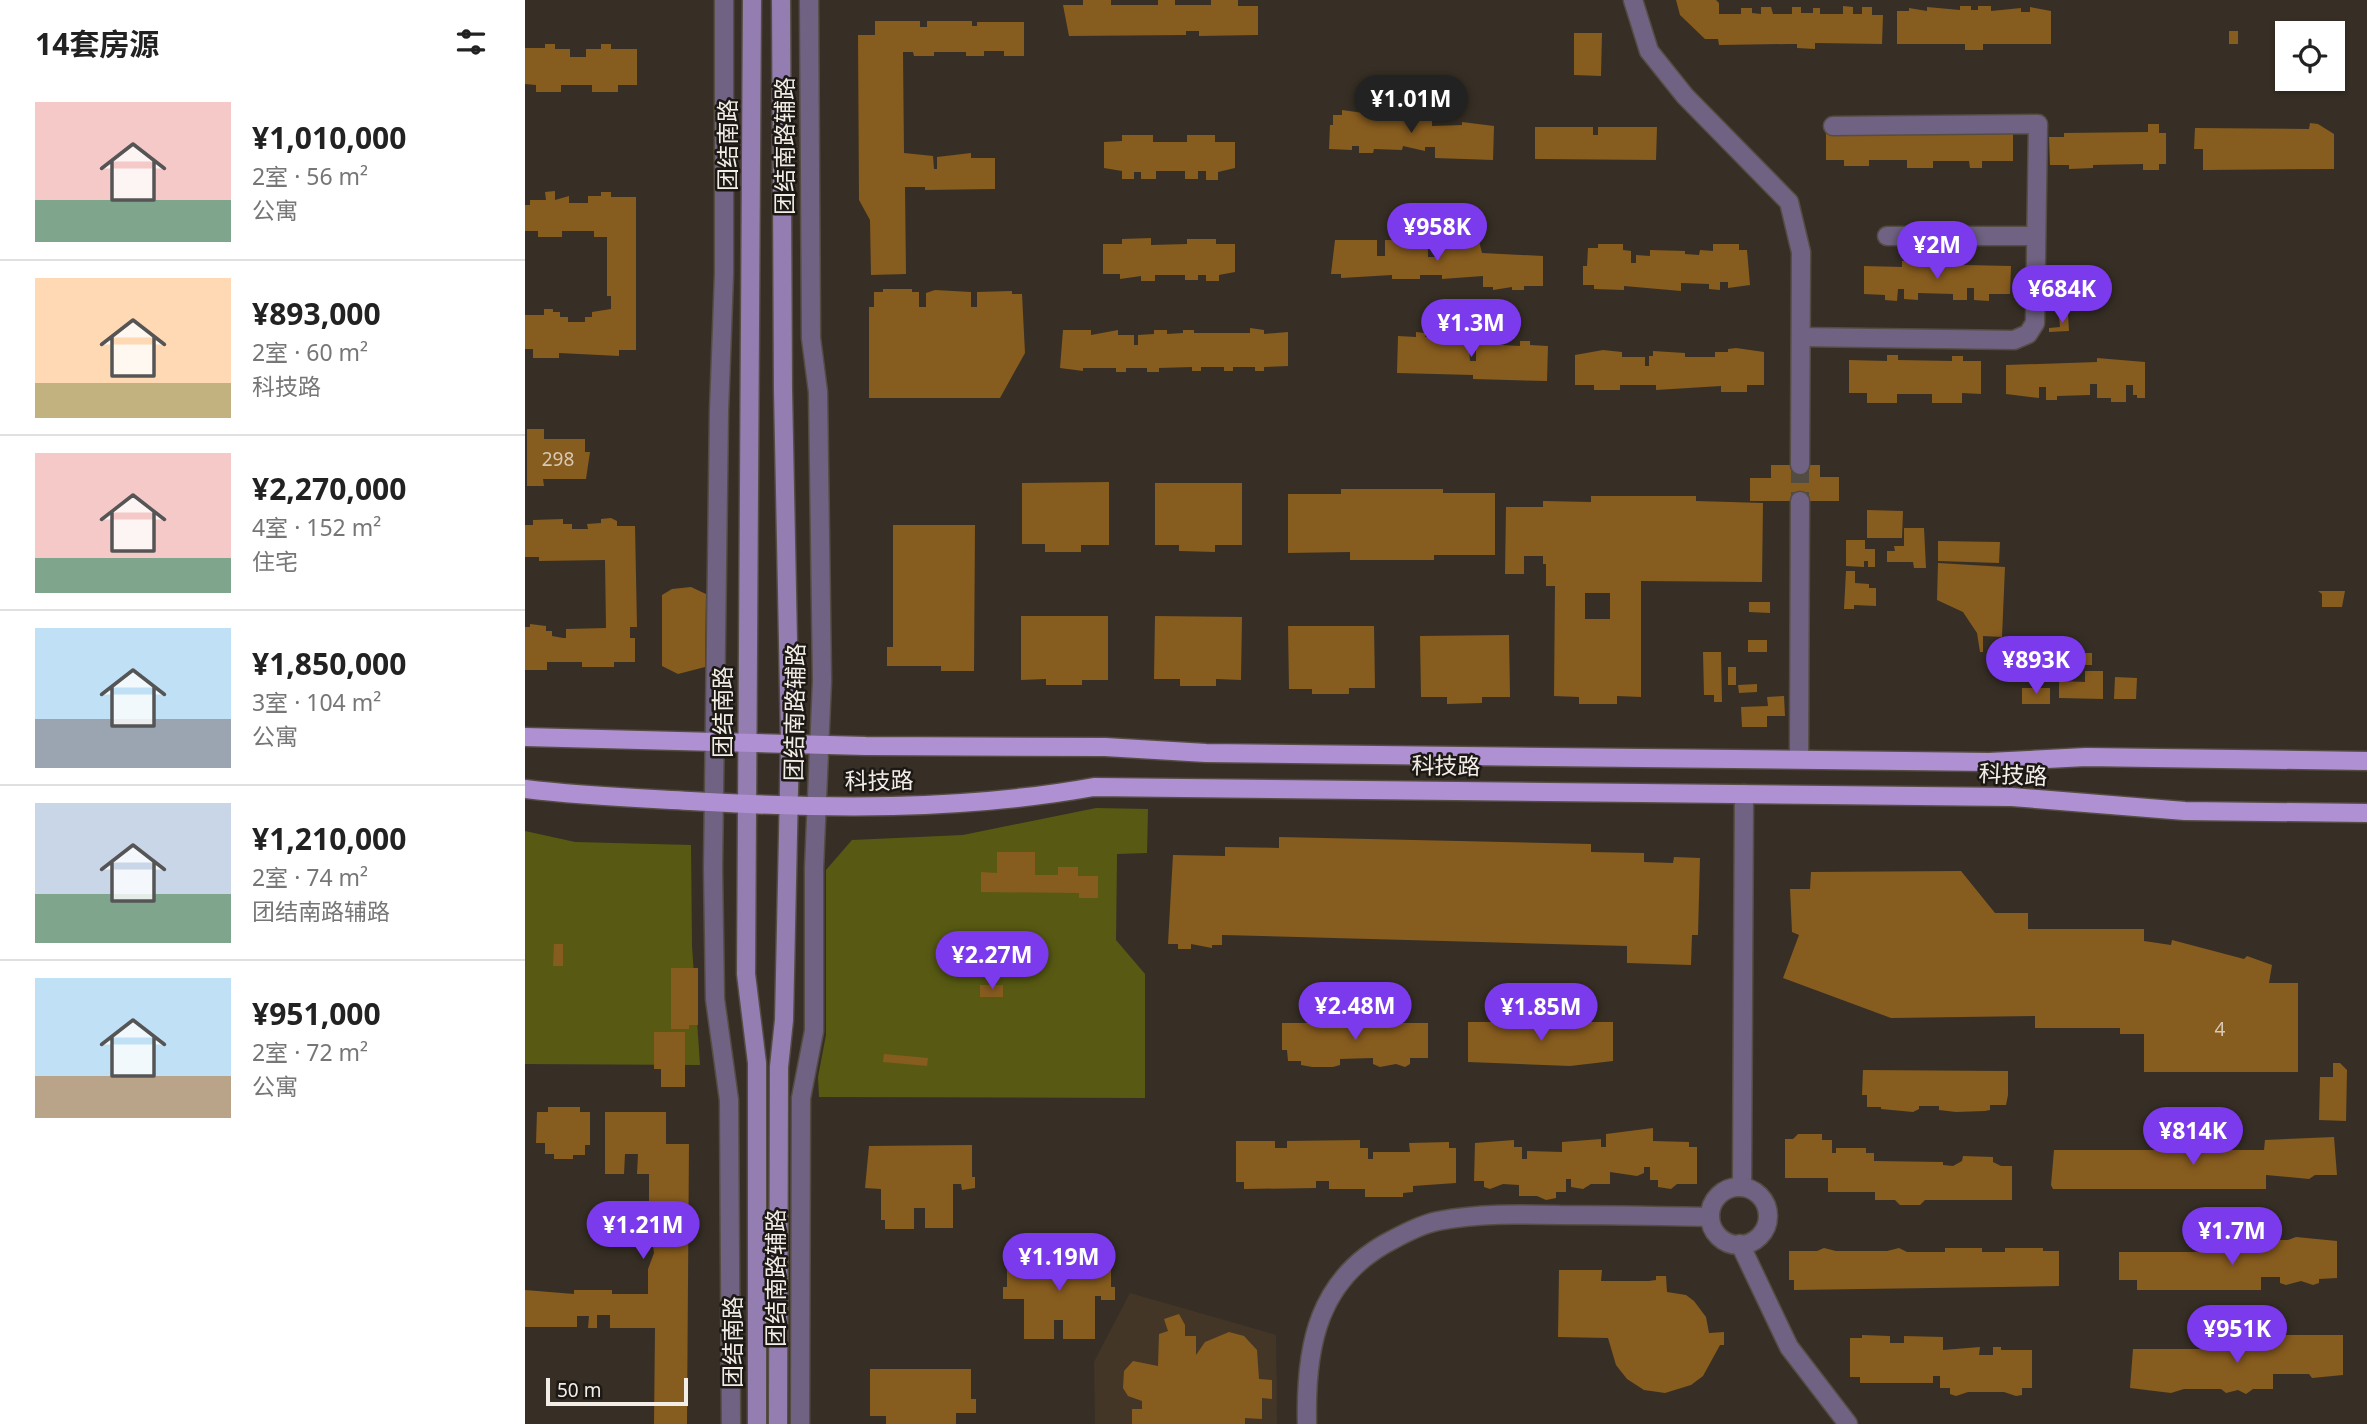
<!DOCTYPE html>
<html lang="zh">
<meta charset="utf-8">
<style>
body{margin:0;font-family:"Noto Sans","Noto Sans SC",sans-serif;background:#f2f2f2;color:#222;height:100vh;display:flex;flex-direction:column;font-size:26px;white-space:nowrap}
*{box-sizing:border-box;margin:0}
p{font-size:23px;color:#767676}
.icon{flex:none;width:38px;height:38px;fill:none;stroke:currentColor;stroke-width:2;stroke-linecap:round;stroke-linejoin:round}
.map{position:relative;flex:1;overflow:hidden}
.side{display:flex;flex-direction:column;background:#fff;width:525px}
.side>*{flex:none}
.controls{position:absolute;left:1750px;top:21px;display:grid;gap:14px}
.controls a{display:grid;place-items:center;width:70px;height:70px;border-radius:0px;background:#fff;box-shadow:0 2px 5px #0004;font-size:35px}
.scale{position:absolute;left:21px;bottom:18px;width:142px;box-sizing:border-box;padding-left:7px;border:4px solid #f3ede7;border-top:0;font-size:19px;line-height:24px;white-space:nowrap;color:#f3ede7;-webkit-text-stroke:5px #1c1814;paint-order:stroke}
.price{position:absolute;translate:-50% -60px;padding:0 16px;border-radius:24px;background:#7c3aed;color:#fff;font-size:23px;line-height:46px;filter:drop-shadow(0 2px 4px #0008)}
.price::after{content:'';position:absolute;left:50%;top:42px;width:21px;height:16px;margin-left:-10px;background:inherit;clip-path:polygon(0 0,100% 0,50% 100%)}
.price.current{background:#222;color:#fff}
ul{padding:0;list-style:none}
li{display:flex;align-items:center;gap:21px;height:175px;padding:0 35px}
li+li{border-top:2px solid #e0e0e0}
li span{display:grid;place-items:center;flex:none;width:196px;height:140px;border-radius:0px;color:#555}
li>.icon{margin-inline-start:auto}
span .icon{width:84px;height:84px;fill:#fffc;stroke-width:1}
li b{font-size:30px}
h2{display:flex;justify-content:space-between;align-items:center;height:84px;padding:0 35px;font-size:30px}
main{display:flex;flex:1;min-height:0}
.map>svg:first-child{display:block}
.built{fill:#433627}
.green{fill:#585a13}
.building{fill:#875c1f;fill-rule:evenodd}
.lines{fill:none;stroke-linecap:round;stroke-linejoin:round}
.street-tunnel{stroke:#534c42;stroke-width:18;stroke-dasharray:18 9;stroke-linecap:butt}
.street-casing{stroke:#554d44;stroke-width:21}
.secondary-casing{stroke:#554d44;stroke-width:21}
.primary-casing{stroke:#554d44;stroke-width:21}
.street{stroke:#706282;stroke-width:18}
.secondary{stroke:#947db0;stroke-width:18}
.primary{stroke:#af91d3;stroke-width:18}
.labels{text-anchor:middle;stroke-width:5;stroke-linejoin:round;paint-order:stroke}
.number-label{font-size:19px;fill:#d8c9b5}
.street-label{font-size:23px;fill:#f3ede7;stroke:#1c1814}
</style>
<main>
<section class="side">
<h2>14套房源<svg class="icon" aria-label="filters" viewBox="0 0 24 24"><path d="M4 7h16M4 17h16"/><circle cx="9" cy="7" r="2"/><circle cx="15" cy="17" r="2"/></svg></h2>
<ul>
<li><span style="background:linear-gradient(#f6c9c9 70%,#7fa58c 0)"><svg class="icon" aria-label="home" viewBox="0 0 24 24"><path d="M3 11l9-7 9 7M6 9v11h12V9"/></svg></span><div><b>¥1,010,000</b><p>2室 · 56 m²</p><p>公寓</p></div></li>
<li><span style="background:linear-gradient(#ffd9b3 75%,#c2b280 0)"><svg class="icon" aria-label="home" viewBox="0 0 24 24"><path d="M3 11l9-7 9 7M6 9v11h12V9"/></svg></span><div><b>¥893,000</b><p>2室 · 60 m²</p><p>科技路</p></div></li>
<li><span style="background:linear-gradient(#f6c9c9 75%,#7fa58c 0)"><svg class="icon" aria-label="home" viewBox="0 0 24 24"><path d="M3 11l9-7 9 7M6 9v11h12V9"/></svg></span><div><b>¥2,270,000</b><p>4室 · 152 m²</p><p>住宅</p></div></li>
<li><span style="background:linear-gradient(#bfe0f5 65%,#9aa5b1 0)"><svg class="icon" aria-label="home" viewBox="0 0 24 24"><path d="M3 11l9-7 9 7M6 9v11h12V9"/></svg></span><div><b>¥1,850,000</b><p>3室 · 104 m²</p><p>公寓</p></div></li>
<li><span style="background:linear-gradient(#c9d6e8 65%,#7fa58c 0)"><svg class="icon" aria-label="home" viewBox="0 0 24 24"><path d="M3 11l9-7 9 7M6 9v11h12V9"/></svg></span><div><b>¥1,210,000</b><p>2室 · 74 m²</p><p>团结南路辅路</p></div></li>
<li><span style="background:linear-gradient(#bfe0f5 70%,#b9a48a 0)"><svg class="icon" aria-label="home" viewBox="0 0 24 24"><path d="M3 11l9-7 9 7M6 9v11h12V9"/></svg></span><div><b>¥951,000</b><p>2室 · 72 m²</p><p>公寓</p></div></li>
</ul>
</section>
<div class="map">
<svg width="1842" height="1424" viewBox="0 0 1842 1424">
<rect width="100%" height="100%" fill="#372f25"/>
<path class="built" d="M605,1293L751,1335L752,1424H570L569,1362Z"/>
<g class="green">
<path d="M571,808L623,809L622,853L592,854L591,940L620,974V1098L294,1097L293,1077L301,1035V870L327,840L438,835Z"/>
<path d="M0,831L50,842L166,845L167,946L175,1065L0,1064Z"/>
</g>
<g class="building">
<path d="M558,0H586V5H633V0H650V5H686V0H713V6H733V35L674,36V31H661V35L544,36L538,5H558Z"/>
<path d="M1151,0H1191L1194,3V14H1216V8H1227V13L1236,14V7H1246L1248,14H1267V7H1276V13H1288V8H1295V14H1318V6L1328,7V14H1337V7H1347V15H1358L1357,44L1290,43V49L1272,48V44H1262L1194,45L1193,39H1180L1155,15Z"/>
<path d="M1435,6H1446V10H1453V6H1466V11L1496,8V12H1505V7L1526,11V44H1458V50H1440V44H1372V11H1384V8L1402,11V7L1435,10Z"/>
<path d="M350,21H395V27H402V21H447V26H452V22H499V56H479V51H459V56H441V52H409V56H389L388,52H378L379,153L408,156L409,169H412V157L446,153V158H470V189L400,190V187H380L381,274L346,275L345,220L334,200L333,35H350Z"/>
<rect x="1704" y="31" width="9" height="13"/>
<path d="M1049,33H1077L1076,76L1049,75Z"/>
<path d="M20,44H30V49H45V57H61V49H76V44H86V49H112V85H93V92H67V85H36V92H11V85L0,84V48H20Z"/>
<path d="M817,110L853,115L852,119H860V115H869V112H896L907,119V126L937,125V122L969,126L968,160L910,158V147H900V151L878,146L877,150L849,149L848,153H834V146H827V150L804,149L805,125H808V115H817Z"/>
<path d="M1785,123L1793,124L1809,134V169L1678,170V149H1669L1670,128L1784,129Z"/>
<path d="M1623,124H1634V133H1641V164H1634V170H1618V164L1568,165V168L1544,169V165H1525L1524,137H1539V133L1623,132Z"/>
<path d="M1010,127H1068V135H1073V127H1132L1131,160L1010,159Z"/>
<path d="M1301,132H1488V161H1457V168H1445L1444,161H1408V168H1382V160H1344V166H1319V160H1301Z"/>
<path d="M597,135H628V142H662V135H690V142H710V168L693,172V180H681V171H673V179H660V171H631V179H616V172H609V179H597V171L579,168V142L597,141Z"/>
<path d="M30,191V200L44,196V203H63V196H76V192H86V197H111V350H94V356L34,353V358H8V349H0V315H19V309H28V312H35V317H43V322H60V317H67V312L86,309V296H82V237H69V231H37V237H13V231H0V205H5V200H21L20,192Z"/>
<path d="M626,238V245L662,244V239H691V244H710V272L694,275V281H681V275H673V280H660V275H630V281H616V276L595,279V274H578V244H597V239Z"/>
<path d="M810,240H852V256H860V240H903V257H911V241H954L957,253L1018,256V286H999V290H987V287L968,290V287H958V276L917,279V275H895V279H867V275L816,278V274H806Z"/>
<path d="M1073,244H1098V250L1106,251V263H1111V255L1125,256V250L1160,251V254L1174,255L1175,250L1188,251V244H1214V250H1222L1225,285L1203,288V282H1195V290L1184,289V284L1156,283V291L1099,286V290L1069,289V285H1058V266H1062L1063,248H1073Z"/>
<path d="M1377,261H1393V266H1428V261L1439,262V265L1486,266L1485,294H1464V301L1449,300V288H1442V300H1428V294L1393,293V300L1379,299V289H1373L1372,301L1360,300V295L1339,294V266L1377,267Z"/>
<path d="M358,289H387V292H394V307H401V293L410,290L446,292V307H452V292L487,291V294H497L500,353L475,398H344V307H349V292H358Z"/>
<path d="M1543,315L1544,331L1524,332V328L1535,327L1534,316Z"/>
<path d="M725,328L739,330V334L763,332V366L739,367V371H730V367H708V371H699V367H676V371H667V367L634,368V372H622V368H601V372H591V368H558V371L535,368L538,330H566V335L593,330V335H609V345H613V335L629,334V330H642V334L658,333V330H669V333H725Z"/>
<path d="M891,332L900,333V337H918V332L928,333V338H943L945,361H951V345H967V341H976V345L995,346V341H1005V345L1023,346L1022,381L948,379V375L872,373L873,336L891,337Z"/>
<path d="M1211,348L1239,352V385H1222V392H1196V386L1131,390V385H1095V390H1069V385H1050V355L1078,350L1097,352V357H1120V366H1124V356H1128V351L1160,353V357H1190V352H1203V349Z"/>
<path d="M1362,355H1373V360L1427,361V356H1438V361H1456V394L1437,393V403H1407V394H1372V403H1342V393H1324V360L1362,361Z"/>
<path d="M1572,358L1620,362V398H1612V395H1608V385H1601V402H1586V398H1572V384H1565V395L1532,396V400H1521V387H1514V398L1481,394V365L1572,362Z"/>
<path d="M2,429H19V439H60V452H65L61,479H18L19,486H2Z"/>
<path d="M1246,465H1295V477H1314V501H1225V478H1246Z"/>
<path d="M584,482V545H556V552H520V544H497V483Z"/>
<path d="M630,483H717V545H690V552L654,551V545H630Z"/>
<path d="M816,489H918V493H970V555H909V560H825V552L763,553V494H816Z"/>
<path d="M1066,496H1171V501L1238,503L1237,582L1116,581V697L1092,696V704H1054V697L1029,696L1030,586H1021V564H1018V556H999V574H980L981,507H1018V501L1066,502ZM1060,593H1085V619H1060Z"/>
<path d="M1342,510L1378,511L1377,538H1342Z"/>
<path d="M86,518L92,521V526H110L112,627H105V638H110V662H89V667H57V662H22V670H0V627H5V624L21,626V631H27V636L38,638H41V629L81,628L80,560L14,561V557H0V525H8V520L38,519V524H47V529H63L62,524L76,523V519Z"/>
<path d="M368,525H450L449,671H416V666H362V647H368Z"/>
<path d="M1379,528H1399L1401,568H1389L1388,562H1362V551H1370L1369,546H1379Z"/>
<path d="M1321,540H1340V549H1350V567H1343V561H1339V567L1321,566Z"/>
<path d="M1413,541L1475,542L1474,563L1413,561Z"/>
<path d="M1413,563L1480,567L1477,637L1458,636V652H1455L1452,633L1438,612L1412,600Z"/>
<path d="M1321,571H1330V583L1344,584V588H1351V606L1329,605V609H1319Z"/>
<path d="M166,587L181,594L180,667L153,674L137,666V595L147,589Z"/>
<path d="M1793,591H1820L1817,607H1797V594Z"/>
<path d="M1224,602H1245V613L1224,612Z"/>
<path d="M496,616H583V680H557V685H521V679L496,680Z"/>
<path d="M630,616L717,617L716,680L691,679V686H655V679H629Z"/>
<path d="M763,626H849L850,688H824V694H787V689H764Z"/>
<path d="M984,635L985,697H957V703L922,704V697H896L895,636Z"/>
<rect x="1223" y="640" width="19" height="12"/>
<path d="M1178,652H1196L1197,702H1189V695H1179Z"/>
<rect x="1547" y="653" width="20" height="12"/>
<rect x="1203" y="667" width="8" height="18"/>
<path d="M1560,671H1578V699L1534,698V681L1560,682Z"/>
<path d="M1590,677L1612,678L1611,699H1589Z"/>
<path d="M1232,684V692L1214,693L1213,685Z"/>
<rect x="1497" y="688" width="28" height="16"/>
<path d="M1259,696L1260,716H1242V727H1217L1216,707L1243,706L1242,697Z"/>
<path d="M754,837L1066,844V852L1119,853V862L1148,863L1149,857L1175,858L1173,935H1167L1166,965L1102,963V946L697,935V945H687V948L666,944V949H653V944H643L648,855L700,856V847L754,848Z"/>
<path d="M472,852H510V875H533V867H553V876H573V898H554V893L456,892V872L472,873Z"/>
<path d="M1436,871L1470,913H1503V929H1619V941L1646,945L1647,940L1719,959L1722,956L1747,965L1744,983H1773V1072H1619V1034H1595V1028H1510V1016L1366,1018L1258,978L1274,935L1267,932L1265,889H1285L1286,872Z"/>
<path d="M29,944H38V966H28Z"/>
<path d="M146,968H173V1025H164V1029H146Z"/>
<rect x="455" y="985" width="23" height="12"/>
<path d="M982,1017L992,1022H1041L1048,1018L1063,1022H1088V1061L1045,1066L943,1062V1022H969Z"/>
<path d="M793,1019L806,1022H855L869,1019L877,1023H903V1058H885V1064L880,1067L871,1064L855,1067L848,1064V1058L815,1059V1065L808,1067H787L776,1065V1061H763L762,1050H757V1023H784Z"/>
<path d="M129,1032H160V1087H136V1069H129Z"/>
<path d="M359,1054L403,1058L402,1066L358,1062Z"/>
<path d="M1808,1063H1815L1822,1070L1821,1121L1794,1120L1795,1077H1808Z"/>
<path d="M1338,1070L1483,1071V1095L1481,1105H1465V1110L1460,1111L1431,1112L1414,1110V1106H1394V1109L1388,1112L1356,1109V1107H1342V1095H1337Z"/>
<path d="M23,1107H55V1112H65V1145H60V1155H48V1159H29V1154H20V1143H11L12,1112H23Z"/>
<path d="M80,1112H141V1144H164L162,1424H129L130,1328H85V1315H72V1328H63L64,1316H52V1327H0V1290L49,1294V1290H87V1294H123V1269L129,1253L124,1218V1174H112L113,1154H100L99,1174H80Z"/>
<path d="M1128,1128V1141L1164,1142V1147H1172V1184H1152L1146,1189L1133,1187V1180H1125V1167H1119V1173L1112,1176L1085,1172V1184H1066L1058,1189L1046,1187V1179H1041V1192H1031V1198L1021,1200L1012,1196H994V1185L978,1184L965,1189L959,1187V1181H949L950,1143L989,1140V1147H997V1159H1002V1151L1037,1152V1142L1076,1139V1147H1081V1134Z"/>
<path d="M1273,1134H1297V1140H1307V1153H1311V1148H1341V1153H1349V1161L1418,1162V1165L1428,1166L1437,1161L1438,1156L1468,1157V1162L1476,1166H1487V1200H1400L1395,1205H1375L1370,1200H1350V1192H1303V1178H1260V1139H1268Z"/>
<path d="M1809,1137L1812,1175H1790L1784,1179L1741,1175V1189H1528L1526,1185L1529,1150H1739L1740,1140Z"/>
<path d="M835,1140V1148H843V1159H848V1152H885L884,1143L924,1142V1148H931V1183L888,1186V1192L878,1193V1197H840V1189H804V1181H791V1188L719,1189V1182H711V1141H750V1148H762V1141Z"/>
<path d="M447,1145V1177H450V1188L437,1190L436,1184H428V1228H400V1208H389V1229H360V1220H356V1189L340,1188L344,1146Z"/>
<path d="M1771,1237L1812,1241V1278L1794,1279V1283L1788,1285L1776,1281L1761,1285L1755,1283V1277H1736V1290H1612V1280H1594V1252H1737V1240H1763Z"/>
<path d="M1299,1248L1311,1251H1362L1374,1248L1382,1252H1420V1248H1457V1252H1480V1248H1518V1251H1534V1286L1269,1290V1280H1264V1251H1292Z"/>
<path d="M482,1256H586V1287H590V1300H576V1296H570V1339H538V1320H529V1339H499V1299H478V1287H482Z"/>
<path d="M1034,1270H1077L1076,1281H1124L1131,1280V1276H1141L1142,1292L1161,1295L1169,1301L1181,1317L1184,1333L1199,1332V1345H1195L1178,1376L1166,1385L1140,1393L1119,1390L1102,1379L1091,1365L1083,1338L1033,1337Z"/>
<path d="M654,1314L660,1325V1336H671V1355L680,1342L704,1332L719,1336L732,1350L734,1379L747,1380V1399L737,1398V1419L720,1418V1424H607V1409H617V1401L603,1396L598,1388L599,1371L608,1361L633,1366L634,1334L643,1331L639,1319Z"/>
<path d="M1337,1335L1365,1336V1343H1379V1336L1418,1337V1350L1455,1347L1454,1355H1468V1347H1476V1350H1507V1388H1497V1395L1491,1396L1479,1392H1443L1431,1396L1425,1394V1388H1415V1376H1408V1383H1335V1377H1325V1338H1337Z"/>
<path d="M1750,1335H1818V1375L1787,1378L1784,1374H1748V1389H1728L1721,1394L1713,1390L1701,1393L1696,1389H1659L1646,1393L1605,1388L1608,1349H1746V1345H1750Z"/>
<path d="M345,1369H446V1399H451V1413H431V1424H361V1416H345Z"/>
</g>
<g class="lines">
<path class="street-tunnel" d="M1275,465V501"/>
<g class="street-casing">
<g id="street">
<path d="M199,0V274L194,411L188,868L190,999L204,1100L206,1424"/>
<path d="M1108,0L1124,51L1160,96L1264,202L1276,252L1275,465"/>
<path d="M1362,236H1511"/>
<path d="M1276,337L1489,340L1503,334L1510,323L1513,124L1308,126"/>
<path d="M1274,758L1275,501"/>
<path d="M1217,1187L1219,794"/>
<circle cx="1214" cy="1216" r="29"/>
<path d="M1215,1244L1264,1347L1323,1424"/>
<path d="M275,1424L276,1098L289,1031V868L297,681L293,392L286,338L284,0"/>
<path d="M782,1424C780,1345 793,1277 869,1239C882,1232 898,1224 913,1221C954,1213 994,1214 1035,1215C1085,1215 1135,1216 1185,1217"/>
</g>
</g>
<g class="secondary-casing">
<g id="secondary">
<path d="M227,0L221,974L232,1063V1424"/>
<path d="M253,1424L254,1067L259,1020L265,742L258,390L256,0"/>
</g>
</g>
<g class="primary-casing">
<g id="primary">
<path d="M0,737L341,746L580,747L681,753L1464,762L1561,757L1842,761"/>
<path d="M0,789C55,796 110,798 165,801C299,809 436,811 569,787L1487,797L1660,811L1842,813"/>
</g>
</g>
<use href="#street" class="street"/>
<use href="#secondary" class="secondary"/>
<use href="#primary" class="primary"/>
</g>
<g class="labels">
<g class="number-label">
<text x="33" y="466">298</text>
<text x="1695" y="1036">4</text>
</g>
<g class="street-label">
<text transform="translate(203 145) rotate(-90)" y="8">团结南路</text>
<text transform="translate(260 146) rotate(-90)" y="8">团结南路辅路</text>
<text transform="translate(198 712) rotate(-90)" y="8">团结南路</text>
<text transform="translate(270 712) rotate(-89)" y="8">团结南路辅路</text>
<text transform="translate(921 766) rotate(1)" y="8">科技路</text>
<text transform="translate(1488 775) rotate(3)" y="8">科技路</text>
<text transform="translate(354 781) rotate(-1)" y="8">科技路</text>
<text transform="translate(251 1278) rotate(-90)" y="8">团结南路辅路</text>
<text transform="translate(208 1342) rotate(-90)" y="8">团结南路</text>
</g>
</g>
</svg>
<div class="controls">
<a><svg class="icon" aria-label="locate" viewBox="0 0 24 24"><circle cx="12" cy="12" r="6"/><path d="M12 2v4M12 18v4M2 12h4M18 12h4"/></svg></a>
</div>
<div class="scale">50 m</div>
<b class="price current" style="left:886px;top:135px">¥1.01M</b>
<b class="price" style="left:912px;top:263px">¥958K</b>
<b class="price" style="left:1412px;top:281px">¥2M</b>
<b class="price" style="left:1537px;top:325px">¥684K</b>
<b class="price" style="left:946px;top:359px">¥1.3M</b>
<b class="price" style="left:1511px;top:696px">¥893K</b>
<b class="price" style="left:467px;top:991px">¥2.27M</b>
<b class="price" style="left:830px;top:1042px">¥2.48M</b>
<b class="price" style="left:1016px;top:1043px">¥1.85M</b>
<b class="price" style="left:1668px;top:1167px">¥814K</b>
<b class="price" style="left:118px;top:1261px">¥1.21M</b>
<b class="price" style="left:1707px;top:1267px">¥1.7M</b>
<b class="price" style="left:534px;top:1293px">¥1.19M</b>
<b class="price" style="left:1712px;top:1365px">¥951K</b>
</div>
</main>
